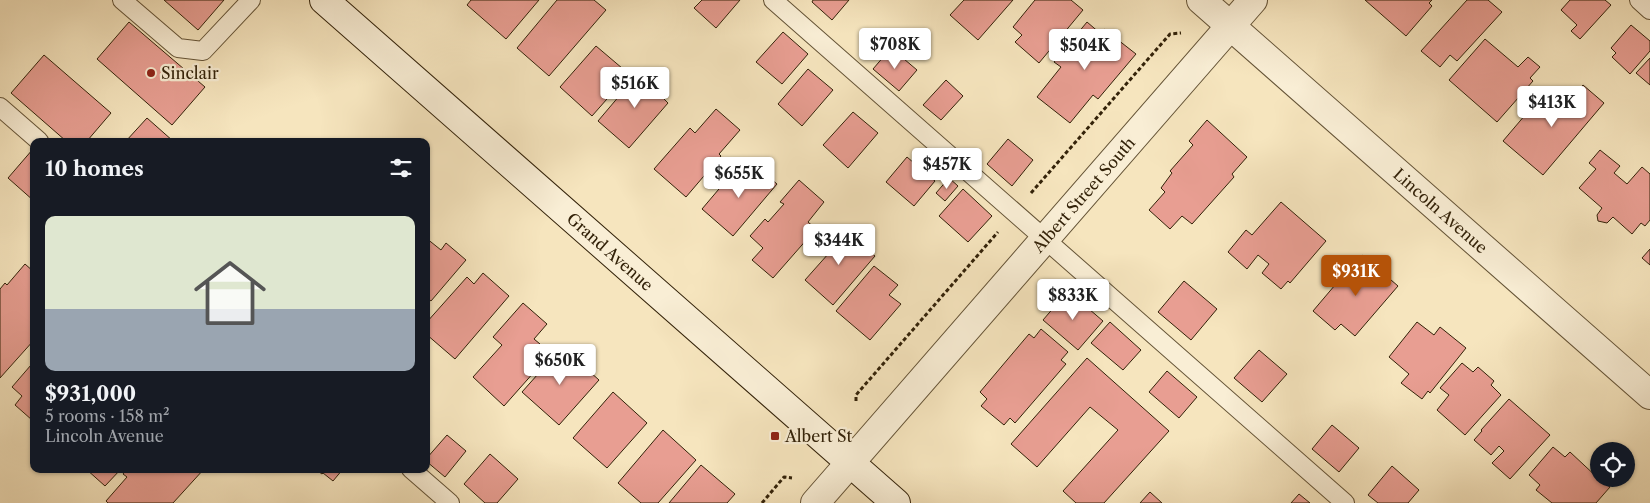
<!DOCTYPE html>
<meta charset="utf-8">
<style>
body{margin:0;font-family:"Libre Caslon Text",serif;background:#20242c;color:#f1f3f6;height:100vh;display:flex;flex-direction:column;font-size:19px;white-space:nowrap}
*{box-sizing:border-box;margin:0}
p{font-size:16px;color:#9ea1a6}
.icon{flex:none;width:28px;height:28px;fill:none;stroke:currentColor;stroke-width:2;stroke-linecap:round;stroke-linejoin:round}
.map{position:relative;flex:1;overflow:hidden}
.details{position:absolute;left:30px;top:138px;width:400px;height:335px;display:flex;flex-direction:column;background:#171b24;border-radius:10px;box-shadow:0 1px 4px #0004}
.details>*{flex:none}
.controls{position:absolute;left:1590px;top:442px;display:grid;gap:10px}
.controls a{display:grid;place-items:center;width:45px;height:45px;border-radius:50%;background:#171b24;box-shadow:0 1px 4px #0004;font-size:25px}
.price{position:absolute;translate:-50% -42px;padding:0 11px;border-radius:5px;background:#fff;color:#222;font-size:16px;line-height:32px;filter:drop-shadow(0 1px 2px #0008)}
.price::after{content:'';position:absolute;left:50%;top:30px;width:15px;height:11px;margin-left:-8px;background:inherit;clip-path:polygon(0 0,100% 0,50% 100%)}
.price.active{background:#b45309;color:#fff}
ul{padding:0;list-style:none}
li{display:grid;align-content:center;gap:10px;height:265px;padding:0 15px}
li span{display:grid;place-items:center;height:155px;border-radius:10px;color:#555}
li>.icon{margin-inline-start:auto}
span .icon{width:90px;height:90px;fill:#fffc;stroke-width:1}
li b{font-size:21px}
h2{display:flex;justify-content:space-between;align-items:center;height:60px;padding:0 15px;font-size:21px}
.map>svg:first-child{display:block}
.building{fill:#e89e92;stroke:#332209}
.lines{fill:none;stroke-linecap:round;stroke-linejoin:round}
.lane-casing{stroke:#645336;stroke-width:20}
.street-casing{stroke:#645336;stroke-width:30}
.secondary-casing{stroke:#332209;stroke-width:30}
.path{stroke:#332209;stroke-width:3;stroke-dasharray:4 2.5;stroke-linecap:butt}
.lane{stroke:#f9eed5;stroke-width:18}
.street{stroke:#f9eed5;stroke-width:28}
.secondary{stroke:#f9eed5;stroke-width:28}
.poi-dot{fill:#8f2418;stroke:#f9eed5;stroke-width:2}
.labels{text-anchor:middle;stroke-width:4.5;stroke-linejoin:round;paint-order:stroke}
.poi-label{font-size:16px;fill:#332209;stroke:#f9eed5;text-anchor:start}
.street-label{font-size:16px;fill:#332209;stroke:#f9eed5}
</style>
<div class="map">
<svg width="1650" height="503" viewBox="0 0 1650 503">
<rect width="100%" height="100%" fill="#f6e5be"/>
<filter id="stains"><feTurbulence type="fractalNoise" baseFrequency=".004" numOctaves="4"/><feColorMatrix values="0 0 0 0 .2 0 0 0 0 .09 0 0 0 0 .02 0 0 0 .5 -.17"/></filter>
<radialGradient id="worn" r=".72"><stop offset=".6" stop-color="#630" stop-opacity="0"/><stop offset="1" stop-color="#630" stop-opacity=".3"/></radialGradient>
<g class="building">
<path d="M164,0H224L198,30Z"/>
<path d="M471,0H539L506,39L467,5Z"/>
<path d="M557,0H594L606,10L549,76L517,48Z"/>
<path d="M702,0H740L716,28L694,8Z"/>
<path d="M813,0H849L832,20L812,2Z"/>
<path d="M964,0H1013L978,40L950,15Z"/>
<path d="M1035,0H1071L1083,10L1039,63L1015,42L1022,35L1013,27Z"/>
<path d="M1365,0H1432L1429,3L1432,6L1406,36Z"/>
<path d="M1467,0H1488L1502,12L1457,61L1450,55L1440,67L1421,51Z"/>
<path d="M1570,0H1605L1611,5L1580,39L1571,31L1577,25L1561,10Z"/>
<path d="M129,22L205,87L172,125L97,59Z"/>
<path d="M1087,22L1101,34L1104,29L1136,54L1098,99L1093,95L1070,123L1037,97L1061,67L1054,62Z"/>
<path d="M1631,25L1650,41V51L1630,74L1612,57L1616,53L1611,48Z"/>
<path d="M783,32L808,54L782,84L756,62Z"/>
<path d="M1485,39L1518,67L1528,57L1540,67L1530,78L1533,81L1497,122L1449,80Z"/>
<path d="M596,46L629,74L592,116L560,87Z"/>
<path d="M891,48L917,70L899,91L873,69Z"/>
<path d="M44,55L111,113L87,141H66L11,93Z"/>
<path d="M1650,58V85L1636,73Z"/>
<path d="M808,69L833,90L802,126L778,104Z"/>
<path d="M646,72L666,90L661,96L668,103L629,148L598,121L637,75L640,78Z"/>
<path d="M946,80L963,96L941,120L923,105Z"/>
<path d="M1583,85L1604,103L1543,175L1503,141L1543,94L1562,110Z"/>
<path d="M716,109L740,130L719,154L721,156L686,197L654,169L690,128L695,133Z"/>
<path d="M853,112L878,133L848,168L823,145Z"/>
<path d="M147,118L173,141H126Z"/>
<path d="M1207,120L1247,157L1232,174L1234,177L1192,224L1182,216L1170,229L1149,210L1165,192L1161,188L1172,173L1170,171L1193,145L1189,141Z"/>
<path d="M1008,139L1033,160L1012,186L987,164Z"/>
<path d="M33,149L34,150V201L8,178Z"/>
<path d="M1600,150L1620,166L1614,173L1627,184L1642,167L1650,174V220L1645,226L1641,223L1632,234L1613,217L1607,223L1598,221L1597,215L1602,208L1579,188L1596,169L1589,163Z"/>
<path d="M907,157L935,181L914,206L886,182Z"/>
<path d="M741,163L757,178L763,172L777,184L733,236L702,209Z"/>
<path d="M949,178L958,186L945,201L936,193Z"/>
<path d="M799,180L824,202L808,222L816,229L773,278L752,260L763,248L750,236L765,219L768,222L784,204L780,202Z"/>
<path d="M963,189L992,216L968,242L939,216Z"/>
<path d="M1281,202L1326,241L1290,283L1288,281L1281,289L1262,273L1269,264L1258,255L1247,269L1228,252L1246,230L1252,235Z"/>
<path d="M839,226L875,256L833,305L805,280L829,253L822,247Z"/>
<path d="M426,238L441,250L446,243L466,260L431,301L426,297Z"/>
<path d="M1650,249V265L1642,258Z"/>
<path d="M1362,255L1398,286L1355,336L1341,324L1335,330L1313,311L1352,265L1353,266Z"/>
<path d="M25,264L34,272V340L0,378V289L5,283L7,285Z"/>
<path d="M874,266L898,285L889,295L901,304L870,340L836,311Z"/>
<path d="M483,273L509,296L455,359L426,334V323L467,277L474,284Z"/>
<path d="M1184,281L1217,309L1191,340L1158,312Z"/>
<path d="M1068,291L1103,321L1078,350L1043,320Z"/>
<path d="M523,303L547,324L534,339L540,344L532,352L543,362L504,406L473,377L502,345L493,337Z"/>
<path d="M1110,322L1141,350L1123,370L1091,343Z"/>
<path d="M1417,322L1434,335L1440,327L1466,348L1430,393L1428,391L1422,399L1401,383L1409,374L1389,357Z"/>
<path d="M1041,329L1068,352L1061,360L1066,364L1015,423L1010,418L1004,425L981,406L987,399L980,392L1029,334L1034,338Z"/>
<path d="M562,347L599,380L559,425L522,392Z"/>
<path d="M1259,350L1287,374L1262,402L1234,378Z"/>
<path d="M1087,358L1169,431L1104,503H1076L1063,491L1118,430L1090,407L1037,467L1011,444Z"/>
<path d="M1462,363L1473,372L1478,367L1494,381L1491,385L1501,395L1465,435L1437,410L1449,395L1440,388Z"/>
<path d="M31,365L34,367V419L32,420L15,405L22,396L12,387Z"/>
<path d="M1167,371L1197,397L1179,418L1149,392Z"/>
<path d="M613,392L647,423L607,468L573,438Z"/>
<path d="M1509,399L1550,435L1510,479L1492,463L1504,451L1499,446L1491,455L1474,440L1482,431L1481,430Z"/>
<path d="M1332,425L1359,448L1339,472L1312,449Z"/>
<path d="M663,430L696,460L658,503H641L618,483Z"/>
<path d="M447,435L466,451L445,477L426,461V459Z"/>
<path d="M1553,447L1565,457L1570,452L1599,479L1610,487L1596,503H1552L1536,490L1540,485L1529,475Z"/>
<path d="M490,454L518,479L497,503H485L464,484Z"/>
<path d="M701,465L735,494L727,503H669Z"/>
<path d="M1392,466L1419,490L1408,503H1378L1368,495Z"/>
<path d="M86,469H121L105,486Z"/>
<path d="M127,469H204L173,503H108L106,501L127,477L123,474Z"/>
<path d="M315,469H343L333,481L323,473L322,474Z"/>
<path d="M1150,492L1162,503H1140Z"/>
<path d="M1299,494L1310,503H1291Z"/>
</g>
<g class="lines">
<g class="lane-casing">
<g id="lane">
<path d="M122,0L178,48L203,51L251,0"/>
<path d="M773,0L1345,503"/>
<path d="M1639,0L1650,10"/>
<path d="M0,107L39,141"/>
<path d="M411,469L450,503"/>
</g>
</g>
<g class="street-casing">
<g id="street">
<path id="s1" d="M1201,0L1650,395"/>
<path id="s2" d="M815,503L1253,0"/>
</g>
</g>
<g class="secondary-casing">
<g id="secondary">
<path id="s3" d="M324,0L896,503"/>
</g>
</g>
<g class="path">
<path d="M1031,193L1170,34L1181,33"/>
<path d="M856,401V395L998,232"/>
<path d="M762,503L784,477L792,478"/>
</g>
<use href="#lane" class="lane"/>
<use href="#street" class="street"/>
<use href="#secondary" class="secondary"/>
</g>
<g class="poi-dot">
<circle cx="151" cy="73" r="5"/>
<rect x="770" y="431" width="10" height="10" rx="2.5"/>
</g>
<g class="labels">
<g class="poi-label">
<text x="161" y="79">Sinclair</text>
<text x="785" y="442">Albert St</text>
</g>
<g class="street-label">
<text dy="6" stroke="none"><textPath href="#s2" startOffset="409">Albert Street South</textPath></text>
<text dy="6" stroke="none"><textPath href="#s1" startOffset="319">Lincoln Avenue</textPath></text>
<text dy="6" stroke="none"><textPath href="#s3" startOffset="381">Grand Avenue</textPath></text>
</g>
</g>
<rect width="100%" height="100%" filter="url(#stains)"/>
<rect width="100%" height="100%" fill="url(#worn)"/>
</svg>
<div class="controls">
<a><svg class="icon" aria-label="locate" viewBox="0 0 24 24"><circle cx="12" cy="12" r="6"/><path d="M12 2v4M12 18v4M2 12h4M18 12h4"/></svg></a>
</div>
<b class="price" style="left:895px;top:70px">$708K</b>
<b class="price" style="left:1085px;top:71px">$504K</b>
<b class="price" style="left:635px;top:109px">$516K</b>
<b class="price" style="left:1552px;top:128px">$413K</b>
<b class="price" style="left:947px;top:190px">$457K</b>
<b class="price" style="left:739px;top:199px">$655K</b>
<b class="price" style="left:839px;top:266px">$344K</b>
<b class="price active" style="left:1356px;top:297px">$931K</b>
<b class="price" style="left:1073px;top:321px">$833K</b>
<b class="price" style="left:560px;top:386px">$650K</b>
<section class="details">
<h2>10 homes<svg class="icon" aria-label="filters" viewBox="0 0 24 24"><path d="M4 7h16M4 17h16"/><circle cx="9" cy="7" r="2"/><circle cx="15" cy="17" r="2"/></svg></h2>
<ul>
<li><span style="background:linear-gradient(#dfe7d0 60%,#9aa5b1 0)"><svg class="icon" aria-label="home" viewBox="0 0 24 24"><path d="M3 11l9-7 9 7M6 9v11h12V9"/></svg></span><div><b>$931,000</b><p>5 rooms · 158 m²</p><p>Lincoln Avenue</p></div></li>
</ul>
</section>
</div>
